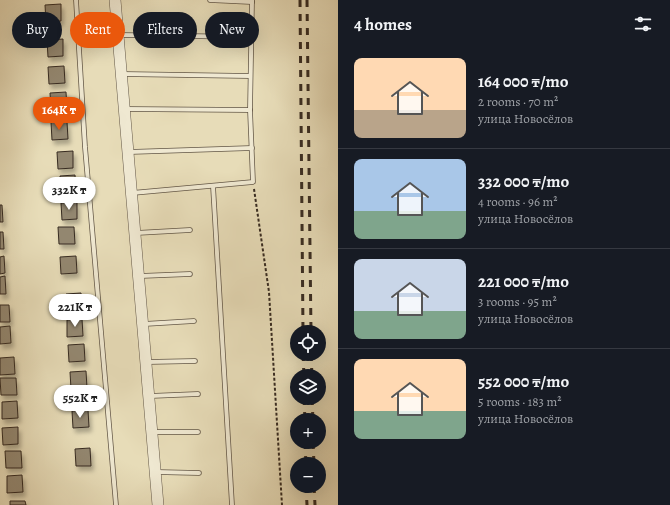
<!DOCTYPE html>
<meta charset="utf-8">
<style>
body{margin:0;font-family:Alegreya,serif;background:#242831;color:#f1f3f6;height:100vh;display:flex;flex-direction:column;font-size:15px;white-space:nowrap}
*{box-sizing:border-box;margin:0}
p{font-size:13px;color:#9ea1a6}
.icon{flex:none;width:22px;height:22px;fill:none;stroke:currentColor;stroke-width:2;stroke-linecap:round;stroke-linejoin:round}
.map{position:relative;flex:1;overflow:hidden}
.details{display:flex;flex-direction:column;background:#171b24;width:332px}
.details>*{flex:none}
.hud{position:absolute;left:12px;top:12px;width:266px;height:36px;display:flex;gap:8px}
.fabs{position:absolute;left:290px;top:325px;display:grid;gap:8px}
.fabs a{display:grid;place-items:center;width:36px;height:36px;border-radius:50%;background:#171b24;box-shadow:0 4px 16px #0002;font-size:20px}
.price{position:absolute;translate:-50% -34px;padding:0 9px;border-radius:14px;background:#fff;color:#222;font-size:13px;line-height:26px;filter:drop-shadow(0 1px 2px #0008)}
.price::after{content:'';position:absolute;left:50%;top:24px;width:12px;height:9px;margin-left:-6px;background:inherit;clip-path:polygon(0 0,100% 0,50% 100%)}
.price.on{background:#ea580c;color:#fff}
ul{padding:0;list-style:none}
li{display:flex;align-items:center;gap:12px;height:100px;padding:0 16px}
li+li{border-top:1px solid #363941}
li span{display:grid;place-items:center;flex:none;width:112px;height:80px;border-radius:8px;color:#555}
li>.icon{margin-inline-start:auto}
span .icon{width:48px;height:48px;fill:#fffc;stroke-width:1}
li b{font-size:17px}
h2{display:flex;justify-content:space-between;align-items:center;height:48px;padding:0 16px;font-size:17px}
.tag{padding:0 14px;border-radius:18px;background:#171b24;box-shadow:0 4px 16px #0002;font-size:14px;line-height:36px}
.tag.on{background:#ea580c;color:#fff}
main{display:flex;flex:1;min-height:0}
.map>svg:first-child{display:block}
.building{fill:#938770;stroke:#372b21;filter:url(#shadow)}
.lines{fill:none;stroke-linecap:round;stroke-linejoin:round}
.service-casing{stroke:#635747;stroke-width:5.5}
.tertiary-casing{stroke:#635747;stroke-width:12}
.path{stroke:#372b21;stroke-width:2;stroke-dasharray:3 2;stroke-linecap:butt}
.service{stroke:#efe8d1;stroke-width:4}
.tertiary{stroke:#efe8d1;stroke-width:11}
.rail{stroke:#372b21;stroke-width:3;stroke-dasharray:7 7;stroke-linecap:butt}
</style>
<main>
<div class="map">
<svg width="338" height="505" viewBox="0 0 338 505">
<defs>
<filter id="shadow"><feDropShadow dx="2.5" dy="4.5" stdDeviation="2" flood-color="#0004"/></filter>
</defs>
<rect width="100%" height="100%" fill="#e7dcb8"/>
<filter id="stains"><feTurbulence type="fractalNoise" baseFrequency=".005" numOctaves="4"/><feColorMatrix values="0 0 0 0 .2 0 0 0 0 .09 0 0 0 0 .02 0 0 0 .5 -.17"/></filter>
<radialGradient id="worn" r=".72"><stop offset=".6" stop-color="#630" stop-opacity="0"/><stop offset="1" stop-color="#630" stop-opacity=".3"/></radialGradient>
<g class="building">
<path d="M61,4V21L46,22L45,5Z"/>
<path d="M63,39V56L48,57L47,40Z"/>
<path d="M64,66L65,83L49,84L48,67Z"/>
<path d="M66,92L67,110H51L50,93Z"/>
<path d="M51,122H67L68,139L52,140Z"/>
<path d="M73,151V168L58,169L57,152Z"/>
<path d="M75,175L76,192L60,193V176Z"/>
<path d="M77,202V219L62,220L61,203Z"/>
<path d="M0,205H2L3,222H0Z"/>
<path d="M58,227H74L75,244H59Z"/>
<path d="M0,232H3L4,249H0Z"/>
<path d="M4,256L5,273L0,274V257Z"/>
<path d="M76,256L77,273L61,274L60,257Z"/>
<path d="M5,276L6,294H0V277Z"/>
<path d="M81,293L82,310L66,311V294Z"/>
<path d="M0,305H9L10,322H0Z"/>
<path d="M82,319L83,336L67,337V320Z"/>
<path d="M10,326L11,343L0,344V327Z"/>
<path d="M84,344L85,361L69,362L68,345Z"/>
<path d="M14,357L15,374L0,375V358Z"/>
<path d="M86,371L87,388L71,389L70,372Z"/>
<path d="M0,378H16L17,395H1Z"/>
<path d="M17,401L18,418L2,419V402Z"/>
<path d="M88,410L89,427L73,428L72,411Z"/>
<path d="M18,427V444L3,445L2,428Z"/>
<path d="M90,448L91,466H76L75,449Z"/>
<path d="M5,451H21L22,468H6Z"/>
<path d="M22,475L23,492L7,493V476Z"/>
<path d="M10,501H25L26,505H10Z"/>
</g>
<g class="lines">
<g class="service-casing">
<g id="service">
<path d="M76,0L85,147L116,505"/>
<path d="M210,0L252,2"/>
<path d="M119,35L251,37"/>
<path d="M122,74L250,76"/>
<path d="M125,109L250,110"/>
<path d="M129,152L252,148"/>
<path d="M213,186L232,505"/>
<path d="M132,193L253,182L250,110L252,0"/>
<path d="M136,233L190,230"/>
<path d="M140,276L190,274"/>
<path d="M144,324L194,321"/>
<path d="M147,362L195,361"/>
<path d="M150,396L198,394"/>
<path d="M153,432H198"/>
<path d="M156,472L199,473"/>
</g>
</g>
<g class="tertiary-casing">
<path id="tertiary" d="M115,0L158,505"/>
</g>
<path class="path" d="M254,189L269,292L282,505"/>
<use href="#service" class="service"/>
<use href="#tertiary" class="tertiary"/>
<g class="rail">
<path d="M300,0L303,332"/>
<path d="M307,0L311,332"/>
<path d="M303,354L304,376"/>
<path d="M311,354L312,376"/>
<path d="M304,398L305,420"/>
<path d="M312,398L313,420"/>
<path d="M305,442L306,464"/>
<path d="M313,442L314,464"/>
<path d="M306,486L307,505"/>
<path d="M314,486L315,505"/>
</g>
</g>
<rect width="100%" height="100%" filter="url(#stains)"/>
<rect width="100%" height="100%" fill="url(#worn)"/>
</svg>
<div class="fabs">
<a><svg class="icon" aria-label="locate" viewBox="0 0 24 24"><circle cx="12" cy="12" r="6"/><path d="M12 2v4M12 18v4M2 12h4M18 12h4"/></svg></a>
<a><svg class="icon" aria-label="layers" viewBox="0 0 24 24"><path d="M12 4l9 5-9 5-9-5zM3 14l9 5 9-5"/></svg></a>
<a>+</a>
<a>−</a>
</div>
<b class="price on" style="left:59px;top:131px">164K ₸</b>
<b class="price" style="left:69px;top:211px">332K ₸</b>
<b class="price" style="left:75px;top:328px">221K ₸</b>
<b class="price" style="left:80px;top:419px">552K ₸</b>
<div class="hud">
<a class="tag">Buy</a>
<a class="tag on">Rent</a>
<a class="tag">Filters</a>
<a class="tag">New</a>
</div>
</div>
<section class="details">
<h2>4 homes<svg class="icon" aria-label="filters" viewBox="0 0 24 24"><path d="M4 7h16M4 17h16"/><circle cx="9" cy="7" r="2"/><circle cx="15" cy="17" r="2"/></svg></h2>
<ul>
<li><span style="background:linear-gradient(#ffd9b3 65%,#b9a48a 0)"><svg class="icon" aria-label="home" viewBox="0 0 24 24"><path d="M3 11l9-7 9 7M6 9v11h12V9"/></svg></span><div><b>164 000 ₸/mo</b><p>2 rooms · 70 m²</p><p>улица Новосёлов</p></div></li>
<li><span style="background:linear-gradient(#a9c7e8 65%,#7fa58c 0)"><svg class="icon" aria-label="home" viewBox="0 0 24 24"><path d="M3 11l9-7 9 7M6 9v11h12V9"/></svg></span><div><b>332 000 ₸/mo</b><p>4 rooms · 96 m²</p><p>улица Новосёлов</p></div></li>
<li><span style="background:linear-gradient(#c9d6e8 65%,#7fa58c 0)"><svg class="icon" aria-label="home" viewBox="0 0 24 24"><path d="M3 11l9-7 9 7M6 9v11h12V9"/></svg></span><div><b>221 000 ₸/mo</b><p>3 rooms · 95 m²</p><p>улица Новосёлов</p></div></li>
<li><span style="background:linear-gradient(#ffd9b3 65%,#7fa58c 0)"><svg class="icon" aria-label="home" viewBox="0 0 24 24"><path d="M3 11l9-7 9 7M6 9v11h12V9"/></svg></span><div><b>552 000 ₸/mo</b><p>5 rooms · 183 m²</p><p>улица Новосёлов</p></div></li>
</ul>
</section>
</main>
